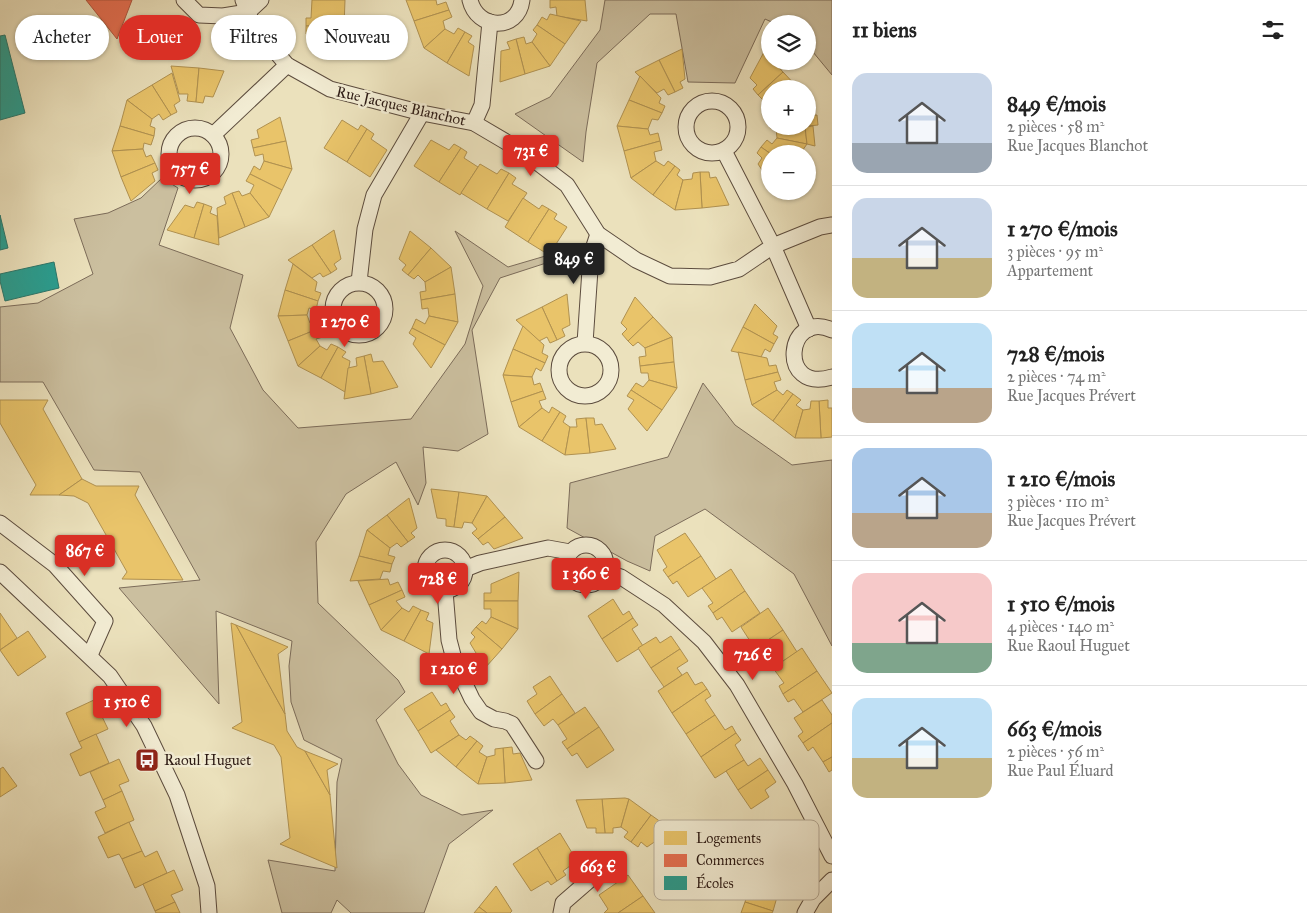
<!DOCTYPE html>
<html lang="fr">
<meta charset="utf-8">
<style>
body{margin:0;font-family:"IM FELL Great Primer",serif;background:#f2f2f2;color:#222;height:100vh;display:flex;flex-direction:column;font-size:19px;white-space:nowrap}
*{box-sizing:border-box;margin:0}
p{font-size:16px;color:#767676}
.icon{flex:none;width:28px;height:28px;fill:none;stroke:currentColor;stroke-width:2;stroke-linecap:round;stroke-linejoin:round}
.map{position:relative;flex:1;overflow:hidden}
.drawer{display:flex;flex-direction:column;background:#fff;width:475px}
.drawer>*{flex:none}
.guide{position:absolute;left:15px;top:15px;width:475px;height:45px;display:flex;gap:10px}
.controls{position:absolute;left:761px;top:15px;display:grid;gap:10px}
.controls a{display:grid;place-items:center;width:55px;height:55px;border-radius:50%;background:#fff;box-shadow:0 1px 4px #0004;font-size:25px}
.price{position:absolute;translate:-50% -42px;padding:0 11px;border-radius:5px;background:#d93025;color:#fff;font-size:16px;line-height:32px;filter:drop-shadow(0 1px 2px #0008)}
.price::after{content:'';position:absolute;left:50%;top:30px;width:15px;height:11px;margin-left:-8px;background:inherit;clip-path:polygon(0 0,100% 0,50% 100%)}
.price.selected{background:#222;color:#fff}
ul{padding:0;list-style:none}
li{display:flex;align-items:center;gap:15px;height:125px;padding:0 20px}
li+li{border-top:1px solid #e0e0e0}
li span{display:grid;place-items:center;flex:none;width:140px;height:100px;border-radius:15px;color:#555}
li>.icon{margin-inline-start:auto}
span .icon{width:60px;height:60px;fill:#fffc;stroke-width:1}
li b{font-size:21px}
h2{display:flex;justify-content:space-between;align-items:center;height:60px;padding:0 20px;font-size:21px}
.chip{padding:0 18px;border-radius:22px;background:#fff;box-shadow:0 1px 4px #0004;font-size:18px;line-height:45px}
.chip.selected{background:#d93025;color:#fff}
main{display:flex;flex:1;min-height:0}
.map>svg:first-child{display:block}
.green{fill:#cbbf9f;stroke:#7c6c5a}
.homes{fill:#e9c46a;stroke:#b09150}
.shops{fill:#e76f51;stroke:#af563f}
.schools{fill:#2a9d8f;stroke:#2b766a}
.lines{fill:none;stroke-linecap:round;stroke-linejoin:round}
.minor-casing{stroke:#5c4c3e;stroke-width:17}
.minor{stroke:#f2ecd3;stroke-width:15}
.labels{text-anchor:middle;stroke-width:5;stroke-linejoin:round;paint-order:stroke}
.street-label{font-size:15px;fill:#2c1a14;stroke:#f2ecd3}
.poi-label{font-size:15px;fill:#2c1a14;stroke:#f2ecd3;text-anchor:start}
.key{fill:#f2ecd3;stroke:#b7ad9a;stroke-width:1}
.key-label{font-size:14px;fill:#2c1a14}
</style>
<main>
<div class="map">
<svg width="832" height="913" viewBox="0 0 832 913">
<rect width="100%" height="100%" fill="#ebe1bc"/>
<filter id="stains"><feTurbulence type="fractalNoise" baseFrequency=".004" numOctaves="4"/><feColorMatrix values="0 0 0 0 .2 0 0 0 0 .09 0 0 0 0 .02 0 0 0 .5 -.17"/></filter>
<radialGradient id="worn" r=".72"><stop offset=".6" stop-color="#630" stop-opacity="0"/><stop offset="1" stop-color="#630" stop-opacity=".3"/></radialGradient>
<g class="green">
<path d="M605,0H832V75L808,46V24H776L765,19L735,83L688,82L676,14H650L597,63L586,132L583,162L515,114L550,97L600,30Z"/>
<path d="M162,178L178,188L159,245L243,275L230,328L263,390L298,428L411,419L465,344L483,286L455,231L508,267L576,247L577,253L500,278L472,330L488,434L458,451L423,447L426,483L418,505L396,462L346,494L316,542L318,603L398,680L405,692L376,720L398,764L421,795L462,815L493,810L449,844L424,913H351L337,900L331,913H282L268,860L335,871L337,782L342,759L304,740L291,702L289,666L292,641L216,611L219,704L119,588L200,580L140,472L94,470L43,382H0V307L38,303L93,274L74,219L108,213L141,198Z"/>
<path d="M703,383L735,425L792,465L832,460V646L794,574L705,509L655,536L650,571L627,561L567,528L570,483L668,457Z"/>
</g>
<g class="homes">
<path d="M312,0H345L344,27L306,26V18H311Z"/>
<path d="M406,0H436L437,5L446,2L449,10L414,21Z"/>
<path d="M550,0H585L587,21L557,16L556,7L550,8Z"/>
<path d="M449,10L452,17L443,21L445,29L424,48L414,21Z"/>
<path d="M550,14L581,21L565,44L537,25L542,17L547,20Z"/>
<path d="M537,25L565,44L550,66L532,42L537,34L533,30Z"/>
<path d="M306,26H345L344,52H312V34H306Z"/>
<path d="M458,28L465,32L447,63L424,48L445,29L454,34Z"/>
<path d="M465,32L472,36L468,42L474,46L469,76L447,63Z"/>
<path d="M524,37L526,44L532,42L550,66L525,74L516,39Z"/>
<path d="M516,39L525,74L500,82L501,51L510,49L507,42Z"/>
<path d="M682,49L685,79L680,82L683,88L675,92L659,60Z"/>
<path d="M764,52L770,58V61H773L783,72L758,95L753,89L757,85L750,78Z"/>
<path d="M659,60L675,92L668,95L664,89L657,93L635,72Z"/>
<path d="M171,66L199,68L196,102L187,101L188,94H179Z"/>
<path d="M199,68L224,71L213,97L205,96L203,103L196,102Z"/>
<path d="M783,72L799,89H770V99L769,97L764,101L758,95Z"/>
<path d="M172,73L180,101L174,105L177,112L171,115L152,85Z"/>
<path d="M640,76L661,98L659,103L665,106L662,113L629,100Z"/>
<path d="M152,85L171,115L163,120L159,114L152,119L127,100Z"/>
<path d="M127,100L152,119L150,126L155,128L154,136L120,126Z"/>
<path d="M629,100L662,113L658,120L652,119L648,129L617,126Z"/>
<path d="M817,115L818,125L808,126V116Z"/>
<path d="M280,117L286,141L253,148L251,140L259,138L257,130Z"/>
<path d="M342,120L358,130L361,125L367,129L347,162L324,148Z"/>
<path d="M120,126L154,136L151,145L144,143L143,149L112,151Z"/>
<path d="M617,126L648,129L650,135L658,133L660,141L624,151Z"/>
<path d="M770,126H807L805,127L807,144L777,138L776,128H770Z"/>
<path d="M813,126L815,146L807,144L805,127Z"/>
<path d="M367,129L374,134L371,139L387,150L370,177L347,162Z"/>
<path d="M777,138L807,144L800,154H771L761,147L767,140L772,144Z"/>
<path d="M431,140L449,150L454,144L461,148L439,182L414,166Z"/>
<path d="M286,141L292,169L264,161L263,154L255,156L253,148Z"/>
<path d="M660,141L662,150L654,152L656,161L631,178L624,151Z"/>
<path d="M761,147L771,154L770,182L758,164L762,158L757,153Z"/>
<path d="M461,148L467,152L464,158L478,167L460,195L439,182Z"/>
<path d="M143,149L146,157L151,155L155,163L121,177L112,151Z"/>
<path d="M264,161L292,169L282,190L250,174L254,166L260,170Z"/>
<path d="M656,161L664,166L668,161L675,166L653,195L631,178Z"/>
<path d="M155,163L158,170L152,173L155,181L131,201L121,177Z"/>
<path d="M480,164L497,174L501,169L509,173L487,209L461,193Z"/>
<path d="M675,166L680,170L677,175L683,180L675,210L653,195Z"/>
<path d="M700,172H709L710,178L716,177L729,205L702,208Z"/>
<path d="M700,172L702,208L675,210L683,180L692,179L693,173Z"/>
<path d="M509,173L516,178L512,184L527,193L508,221L487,209Z"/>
<path d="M250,174L282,190L269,217L250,193L254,185L246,181Z"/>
<path d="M239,191L242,196L250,193L269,217L245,227L232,193Z"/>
<path d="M232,193L245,227L219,238L217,208L226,204L224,197Z"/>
<path d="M523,198L539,209L542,205L549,209L528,242L505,227Z"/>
<path d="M197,202L204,204L194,238L167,230L185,205L194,208Z"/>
<path d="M204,204L212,207L210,213L217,216L219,245L194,238Z"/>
<path d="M549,209L557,214L554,219L567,227L549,255L528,242Z"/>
<path d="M334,230L341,259L334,264L337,269L331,273L312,245Z"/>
<path d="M410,231L431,248L408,275L402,270L406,265L399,259Z"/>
<path d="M312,245L331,273L323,277L320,273L312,278L288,260Z"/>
<path d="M431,248L451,267L425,282L418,275L414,279L408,275Z"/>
<path d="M293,264L317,282L315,291L321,293L318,301L285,290Z"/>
<path d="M451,267L455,294L421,300L420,292L426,291L425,282Z"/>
<path d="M285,290L318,301L316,310L309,308L307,315L278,316Z"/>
<path d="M455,294L458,322L429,316L428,308L422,309L421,300Z"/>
<path d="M567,294L570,325L562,329L565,336L557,340L542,307Z"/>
<path d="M635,297L653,317L628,341L622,334L627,329L621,323Z"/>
<path d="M755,304L777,326L773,334L778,337L774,344L743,327Z"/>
<path d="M542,307L557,340L550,343L547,337L539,341L516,320Z"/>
<path d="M307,315L310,323L317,320L320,328L288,341L278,316Z"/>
<path d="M429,316L458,322L445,345L412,328L416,319L425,324Z"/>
<path d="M653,317L672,337L645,348L638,342L633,346L628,341Z"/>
<path d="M523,326L544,345L542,353L548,356L545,363L513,349Z"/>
<path d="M743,327L774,344L770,352L765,349L761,357L731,351Z"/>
<path d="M320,328L323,337L316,339L320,346L298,366L288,341Z"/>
<path d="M412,328L445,345L431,368L413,344L416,338L409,333Z"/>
<path d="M672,337L674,362L640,366L639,357L646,356L645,348Z"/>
<path d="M331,344L338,347L321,378L298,366L320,346L327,350Z"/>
<path d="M338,347L346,352L342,357L350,361L345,392L321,378Z"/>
<path d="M513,349L545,363L541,371L536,368L532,377L503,375Z"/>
<path d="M738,352L767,358L769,366L776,365L778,372L745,380Z"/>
<path d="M371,354L373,362L383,361L398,387L371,394L364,356Z"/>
<path d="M364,356L371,394L344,399L348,368L357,366L356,358Z"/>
<path d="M674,362L677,388L649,380L648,373H641L640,366Z"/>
<path d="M778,372L781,380L774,382L777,390L752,405L745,380Z"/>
<path d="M503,375L532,377L534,385L540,383L543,391L511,402Z"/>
<path d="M649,380L677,388L662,410L631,390L636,383L643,387Z"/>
<path d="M631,390L662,410L647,431L628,409L634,400L627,396Z"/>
<path d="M777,390L783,395L787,390L793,394L773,421L752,405Z"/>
<path d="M543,391L546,399L539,401L542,408L519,427L511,402Z"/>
<path d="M793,394L801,400L796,405L803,410L795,438L773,421Z"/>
<path d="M0,400H48L43,409L82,479L59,495H30L36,485L0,423Z"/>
<path d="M828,400V408H832V437L821,438L819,401Z"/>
<path d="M811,401H819L821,438H795L803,410L810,409Z"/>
<path d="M552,407L560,412L542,441L519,427L542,408L549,413Z"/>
<path d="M560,412L566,416L563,422L570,427L565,455L542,441Z"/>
<path d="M586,418L590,453L565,455L570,427H577L576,419Z"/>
<path d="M586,418H594L595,425L602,424L616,449L590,453Z"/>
<path d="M82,479L96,486H139L135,495L183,580L122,579L127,572L88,503L74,496L59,495Z"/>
<path d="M431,489L459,492L454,527L446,526V519L437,518Z"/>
<path d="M459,492L487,496L472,523L464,522L462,528L454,527Z"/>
<path d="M487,496L505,517L478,539L472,533L477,529L472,523Z"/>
<path d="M409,498L417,528L411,533L415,537L408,542L387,515Z"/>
<path d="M387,515L408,542L401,547L397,543L390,548L367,530Z"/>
<path d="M505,517L523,538L494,549L488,542L483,545L478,539Z"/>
<path d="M367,530L390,548L388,555L395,557L392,564L359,556Z"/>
<path d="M685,533L701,556L668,577L663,570L667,567L657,550Z"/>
<path d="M359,556L392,564L390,572L383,571L380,579L350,581Z"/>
<path d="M701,556L716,579L688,597L677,581L673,584L668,577Z"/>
<path d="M731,569L745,591L713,613L708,606L713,603L702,588Z"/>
<path d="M519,572L518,601H484V593H491V584Z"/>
<path d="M388,579L390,585L398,582L402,590L369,605L358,581Z"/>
<path d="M402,590L405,597L396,601L402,608L381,630L369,605Z"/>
<path d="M745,591L760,613L732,632L722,617L717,620L713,613Z"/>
<path d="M613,599L623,615L629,611L633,618L602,639L588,616Z"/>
<path d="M484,601H518V629L491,617V609H484Z"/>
<path d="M413,606L421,610L404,641L381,630L402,608L409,612Z"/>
<path d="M768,608L783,630L750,652L745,645L750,641L741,627Z"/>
<path d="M421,610L429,613L426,620L433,623L429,654L404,641Z"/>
<path d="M0,613L17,638L0,650Z"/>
<path d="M491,617L518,629L502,649L476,627L482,621L486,624Z"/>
<path d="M633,618L638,625L632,629L643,646L617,662L602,639Z"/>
<path d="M231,623L236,625L285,714L287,731L297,747L305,751L330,795L337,868L280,844L290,838L281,757L274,745L232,728L242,722Z"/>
<path d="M236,625L288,647L278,654L285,714Z"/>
<path d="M476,627L502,649L485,668L470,643L475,637L471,633Z"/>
<path d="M783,630L797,652L769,670L760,656L755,659L750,652Z"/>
<path d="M28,631L46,657L18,676L0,650Z"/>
<path d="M671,636L680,649L651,668L638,648L656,637L660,643Z"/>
<path d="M802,648L817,671L783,694L779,686L784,683L773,668Z"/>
<path d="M680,649L688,661L677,668L682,675L664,687L651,668Z"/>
<path d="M817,671L832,693L803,712L794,699L788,702L783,694Z"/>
<path d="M687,672L695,685L702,682L707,689L672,713L658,691Z"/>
<path d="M550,676L562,694L535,714L527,701L537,694L533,687Z"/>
<path d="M707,689L711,696L705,700L715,715L686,734L672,713Z"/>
<path d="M432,692L441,706L446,703L450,710L418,731L404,709Z"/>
<path d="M562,694L575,713L558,725L553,719L544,726L535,714Z"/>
<path d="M94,700L108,729L79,742L66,713Z"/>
<path d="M822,700L832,715V723L803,743L798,736L803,732L794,718Z"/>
<path d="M585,707L599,727L567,749L562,742L567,739L558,725Z"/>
<path d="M450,710L455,717L450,721L459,735L431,753L418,731Z"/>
<path d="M715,715L725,730L732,726L736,733L701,757L686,734Z"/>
<path d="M832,723V757L823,762L813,747L808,751L803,743Z"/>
<path d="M599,727L614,750L587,768L577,753L572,756L567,749Z"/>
<path d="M736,733L741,740L735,745L744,760L715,778L701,757Z"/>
<path d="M96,734L109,763L80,776L70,754L82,748L79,742Z"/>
<path d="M459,735L466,740L470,736L477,741L456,767L436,750Z"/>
<path d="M477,741L483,746L479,752L487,757L478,784L456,767Z"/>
<path d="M512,747L513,754L520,753L532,780L505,783L503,748Z"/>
<path d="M503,748L505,783L478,784L487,757L495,755V749Z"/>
<path d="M305,751L338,764L327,770L330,795Z"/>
<path d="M832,757V770L829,772L823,762Z"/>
<path d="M760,758L768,770L738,790L726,771L744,760L748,766Z"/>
<path d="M119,759L129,781L119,785L122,791L103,800L90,772Z"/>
<path d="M3,767L17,786L0,797V769Z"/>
<path d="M768,770L776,782L765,790L769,797L751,809L738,790Z"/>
<path d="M122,791L134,820L105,833L95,812L106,807L103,800Z"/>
<path d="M625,798L629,799L621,827L613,828V833H605L602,799Z"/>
<path d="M602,799L605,833H596V828H587L576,800Z"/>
<path d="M629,799L651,815L631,842L624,837L628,832L621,827Z"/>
<path d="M651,815L672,830L647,847L641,842L638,847L631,842Z"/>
<path d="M129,822L142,851L122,859L119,854L108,858L98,837Z"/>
<path d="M560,833L577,861L563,871L566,875L557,881L537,848Z"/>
<path d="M537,848L557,881L551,885L548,881L531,891L513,864Z"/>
<path d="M142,851L145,857L157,851L167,873L135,888L122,859Z"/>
<path d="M174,870L183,890L171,895L175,902L155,911L143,884Z"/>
<path d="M628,875L643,896L618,913H604L608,909L599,895Z"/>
<path d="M762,884L779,890L773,911L745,902L749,889L759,893Z"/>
<path d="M496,886L512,911L510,913H487L479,907Z"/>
<path d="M643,896L655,913H618Z"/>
<path d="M175,902L180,913H156L155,911Z"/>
<path d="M745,902L773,911L772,913H741Z"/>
<path d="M479,907L487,913H474Z"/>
</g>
<path class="shops" d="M86,0H132L117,39Z"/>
<g class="schools">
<path d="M5,35L25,113L0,120V36Z"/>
<path d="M0,215L8,248L0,250Z"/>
<path d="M54,262L59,288L5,301L0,281V274Z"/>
</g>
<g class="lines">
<g class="minor-casing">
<g id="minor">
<path d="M184,0L199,15L223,16L248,12L261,0"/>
<path d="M243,0L253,25L287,65L330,89L422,113L474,123L525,153L567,185L598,234L636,260L670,276L710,277L739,269L773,246L820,227L832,225"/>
<path d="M470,0C477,30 518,32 522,0"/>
<circle cx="712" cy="127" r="26"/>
<path d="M474,123L482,105L490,22"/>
<circle cx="195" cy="154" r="26"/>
<path d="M213,135L287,65"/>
<path d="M724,151L773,246L809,329"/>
<path d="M359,282L365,229L374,195L422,113"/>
<circle cx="359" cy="309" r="26"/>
<path d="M832,330C786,309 777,394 832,377"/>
<path d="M585,343L591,255L598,234"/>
<circle cx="585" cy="370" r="26"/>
<path d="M0,523L55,565L105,621L90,655"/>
<circle cx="586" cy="565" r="20"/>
<circle cx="445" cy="570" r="20"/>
<path d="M465,569L480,563L548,548L570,552"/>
<path d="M0,572L110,676L144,726L177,795L207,886L209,913"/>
<path d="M606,572L621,577L664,605L704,642L737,685L795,784L832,856"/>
<path d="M445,591L449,640L455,663L472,699L481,712L494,719L505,721L512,724L536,761"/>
<path d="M561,913L563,903L601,870L616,860"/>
<path d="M805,913L813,899L832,880"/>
</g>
</g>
<use href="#minor" class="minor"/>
</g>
<defs>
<g id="bus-square" transform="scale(1.25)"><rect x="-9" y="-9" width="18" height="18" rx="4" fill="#8f2418" stroke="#f2ecd3"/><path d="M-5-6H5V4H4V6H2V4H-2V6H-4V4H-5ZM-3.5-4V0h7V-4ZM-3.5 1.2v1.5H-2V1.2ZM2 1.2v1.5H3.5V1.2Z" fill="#fff"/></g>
</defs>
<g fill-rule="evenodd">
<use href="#bus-square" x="147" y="760"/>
</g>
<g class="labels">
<g class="street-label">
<text transform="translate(401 106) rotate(13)" y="5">Rue Jacques Blanchot</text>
</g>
<g class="poi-label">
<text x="164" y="765">Raoul Huguet</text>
</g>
</g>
<rect x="654" y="820" width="165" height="80" rx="8" class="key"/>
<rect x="664" y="831" width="23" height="14" fill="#e9c46a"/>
<rect x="664" y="854" width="23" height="13" fill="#e76f51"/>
<rect x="664" y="876" width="23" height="14" fill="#2a9d8f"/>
<g class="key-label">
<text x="696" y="843">Logements</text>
<text x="696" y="865">Commerces</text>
<text x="696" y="888">Écoles</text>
</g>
<rect width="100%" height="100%" filter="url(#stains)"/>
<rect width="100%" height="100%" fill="url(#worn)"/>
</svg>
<div class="controls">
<a><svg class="icon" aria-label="layers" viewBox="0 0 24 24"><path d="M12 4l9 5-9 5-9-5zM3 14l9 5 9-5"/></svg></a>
<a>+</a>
<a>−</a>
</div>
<b class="price" style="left:531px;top:177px">731 €</b>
<b class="price" style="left:190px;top:195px">757 €</b>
<b class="price selected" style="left:574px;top:285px">849 €</b>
<b class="price" style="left:345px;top:348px">1 270 €</b>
<b class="price" style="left:85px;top:577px">867 €</b>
<b class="price" style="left:586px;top:600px">1 360 €</b>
<b class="price" style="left:438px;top:605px">728 €</b>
<b class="price" style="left:753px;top:681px">726 €</b>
<b class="price" style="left:454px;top:695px">1 210 €</b>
<b class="price" style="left:127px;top:728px">1 510 €</b>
<b class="price" style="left:598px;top:893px">663 €</b>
<div class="guide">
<a class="chip">Acheter</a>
<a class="chip selected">Louer</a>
<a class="chip">Filtres</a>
<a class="chip">Nouveau</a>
</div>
</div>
<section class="drawer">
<h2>11 biens<svg class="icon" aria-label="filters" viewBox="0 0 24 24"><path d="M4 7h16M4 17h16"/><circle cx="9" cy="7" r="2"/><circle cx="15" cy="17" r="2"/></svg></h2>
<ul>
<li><span style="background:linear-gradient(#c9d6e8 70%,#9aa5b1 0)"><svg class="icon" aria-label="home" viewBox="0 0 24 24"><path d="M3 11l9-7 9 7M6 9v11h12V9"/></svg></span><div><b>849 €/mois</b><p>2 pièces · 58 m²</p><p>Rue Jacques Blanchot</p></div></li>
<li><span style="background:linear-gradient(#c9d6e8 60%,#c2b280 0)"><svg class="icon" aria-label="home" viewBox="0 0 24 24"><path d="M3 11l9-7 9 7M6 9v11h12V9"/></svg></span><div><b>1 270 €/mois</b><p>3 pièces · 95 m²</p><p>Appartement</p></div></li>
<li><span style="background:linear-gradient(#bfe0f5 65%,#b9a48a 0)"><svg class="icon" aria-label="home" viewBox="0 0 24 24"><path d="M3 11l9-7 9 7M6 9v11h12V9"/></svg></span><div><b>728 €/mois</b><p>2 pièces · 74 m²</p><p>Rue Jacques Prévert</p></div></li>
<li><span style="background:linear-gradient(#a9c7e8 65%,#b9a48a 0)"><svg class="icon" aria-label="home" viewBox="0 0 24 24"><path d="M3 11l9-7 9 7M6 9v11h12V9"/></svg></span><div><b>1 210 €/mois</b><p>3 pièces · 110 m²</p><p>Rue Jacques Prévert</p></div></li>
<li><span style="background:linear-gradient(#f6c9c9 70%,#7fa58c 0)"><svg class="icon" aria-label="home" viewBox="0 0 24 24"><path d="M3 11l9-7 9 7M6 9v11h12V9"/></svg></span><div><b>1 510 €/mois</b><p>4 pièces · 140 m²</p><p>Rue Raoul Huguet</p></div></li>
<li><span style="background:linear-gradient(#bfe0f5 60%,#c2b280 0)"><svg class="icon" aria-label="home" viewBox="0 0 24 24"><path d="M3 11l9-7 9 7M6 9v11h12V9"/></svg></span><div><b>663 €/mois</b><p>2 pièces · 56 m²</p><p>Rue Paul Éluard</p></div></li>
</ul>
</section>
</main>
